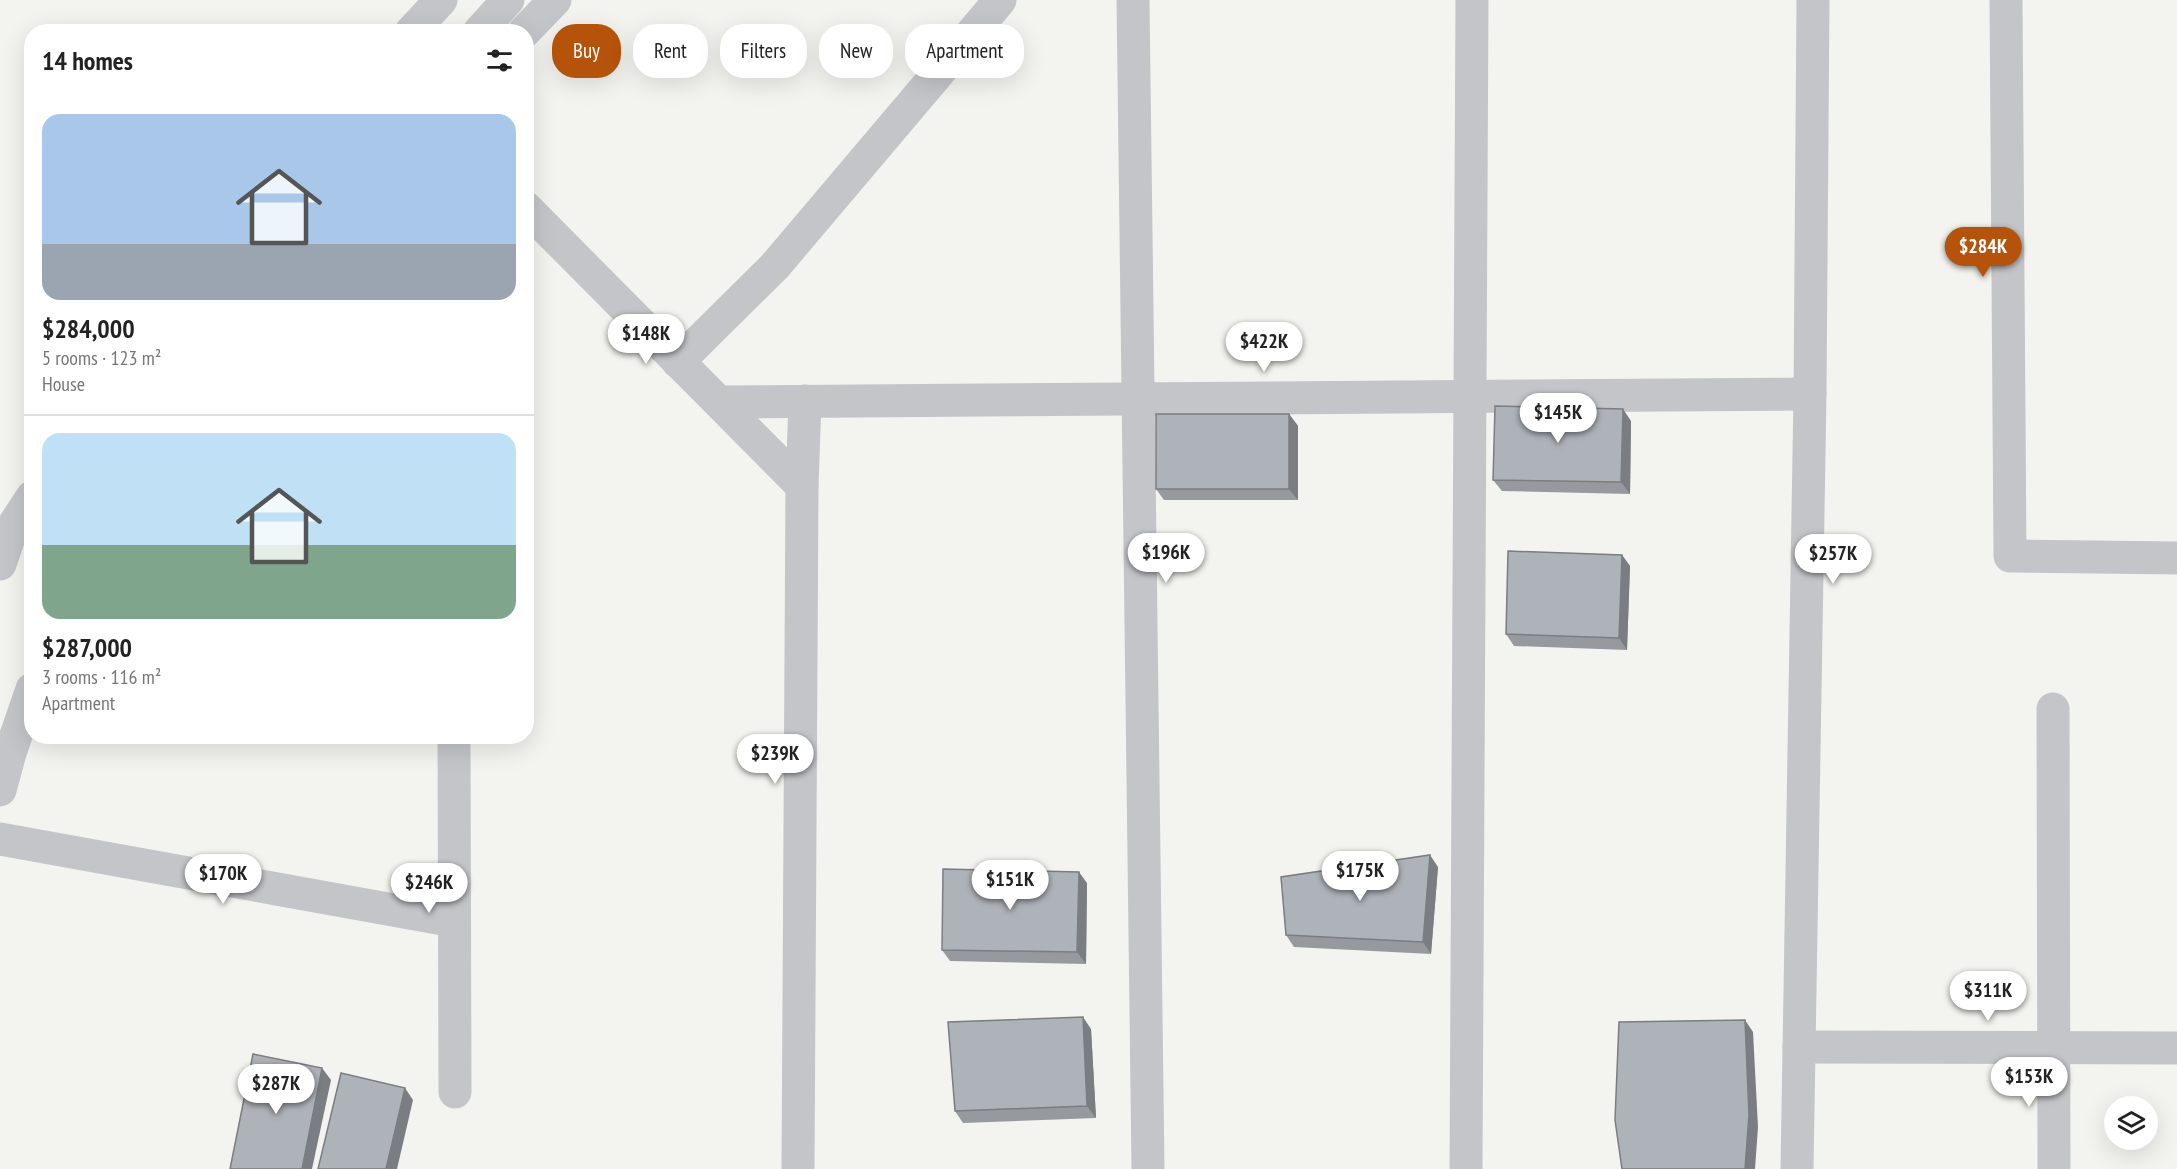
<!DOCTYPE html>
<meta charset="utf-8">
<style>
body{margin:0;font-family:"PT Sans Narrow",sans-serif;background:#f2f2f2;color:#222;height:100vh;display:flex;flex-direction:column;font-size:22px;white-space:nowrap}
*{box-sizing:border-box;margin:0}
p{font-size:20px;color:#767676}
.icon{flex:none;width:33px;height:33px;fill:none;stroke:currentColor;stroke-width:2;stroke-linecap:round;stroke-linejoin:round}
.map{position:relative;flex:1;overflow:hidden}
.sheet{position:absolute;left:24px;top:24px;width:510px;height:720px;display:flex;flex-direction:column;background:#fff;border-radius:24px;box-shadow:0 6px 24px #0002}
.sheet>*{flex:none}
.guide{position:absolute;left:552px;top:24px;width:570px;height:54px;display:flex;gap:12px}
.fabs{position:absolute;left:2104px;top:1096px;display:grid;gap:12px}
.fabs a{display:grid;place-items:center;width:54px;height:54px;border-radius:50%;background:#fff;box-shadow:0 6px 24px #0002;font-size:30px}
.price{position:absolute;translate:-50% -51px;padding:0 14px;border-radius:21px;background:#fff;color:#222;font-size:20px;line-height:39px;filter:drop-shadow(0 2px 3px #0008)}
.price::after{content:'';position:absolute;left:50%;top:36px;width:18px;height:14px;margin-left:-9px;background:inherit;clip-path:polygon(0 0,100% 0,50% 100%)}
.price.on{background:#b45309;color:#fff}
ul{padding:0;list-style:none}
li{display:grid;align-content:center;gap:12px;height:318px;padding:0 18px}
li+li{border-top:2px solid #e0e0e0}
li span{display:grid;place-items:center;height:186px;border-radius:18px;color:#555}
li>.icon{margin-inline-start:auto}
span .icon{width:108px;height:108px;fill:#fffc;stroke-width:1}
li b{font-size:26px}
h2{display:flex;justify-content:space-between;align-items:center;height:72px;padding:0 18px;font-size:26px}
.chip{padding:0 21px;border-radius:24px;background:#fff;box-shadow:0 6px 24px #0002;font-size:21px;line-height:54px}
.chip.on{background:#b45309;color:#fff}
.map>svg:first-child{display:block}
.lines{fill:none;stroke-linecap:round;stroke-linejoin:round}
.minor{stroke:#c3c5c9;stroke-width:33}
.wall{fill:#969a9f}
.shaded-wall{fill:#7a7d82}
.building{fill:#aeb3b9;stroke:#7a7d82;stroke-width:1.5}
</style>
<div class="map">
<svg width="2177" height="1169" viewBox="0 0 2177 1169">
<rect width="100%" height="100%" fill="#f3f4ef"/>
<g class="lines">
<g class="minor">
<path d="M1133,0L1148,1169"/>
<path d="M2006,0L2010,556L2177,558"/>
<path d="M411,32L441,0"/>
<path d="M479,32L508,0"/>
<path d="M524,32L555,0"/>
<path d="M526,208L802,486"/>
<path d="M678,362L775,266L1000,0"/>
<path d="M719,402L1810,394"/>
<path d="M0,564L13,526L32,497"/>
<path d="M2053,709L2054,1169"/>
<path d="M454,736L455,1092"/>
<path d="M0,790L10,753L32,689"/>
<path d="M0,839L454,921"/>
<path d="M1799,1047L2177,1048"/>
<path d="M798,1169L802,486L805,401"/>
<path d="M1466,1169L1472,0"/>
<path d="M1797,1169L1810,394L1813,0"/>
</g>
</g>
<g class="wall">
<path d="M1289,414L1298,426V500H1164L1156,489Z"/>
<path d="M1631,421L1630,494L1502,491L1493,480Z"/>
<path d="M1622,555L1630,566L1627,650L1514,646L1506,634Z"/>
<path d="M1438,867L1431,954L1294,947L1286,935Z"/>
<path d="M1087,883L1086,964L950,961L942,950Z"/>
<path d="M1091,1029L1096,1118L963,1123L955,1111Z"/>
</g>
<g class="shaded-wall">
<path d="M1623,409L1631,421L1630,494L1621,482Z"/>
<path d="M1289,414L1298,426V500L1289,489Z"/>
<path d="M1622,555L1630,566L1627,650L1619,638Z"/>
<path d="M1430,855L1438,867L1431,954L1423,942Z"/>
<path d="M1079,872L1087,883L1086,964L1077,952Z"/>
<path d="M1083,1017L1091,1029L1096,1118L1087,1106Z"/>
<path d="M1745,1020L1753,1032L1758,1127L1755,1169H1745Z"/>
<path d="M322,1068L331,1080L312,1169H302Z"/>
<path d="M405,1088L413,1100L397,1169H386Z"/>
</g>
<g class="building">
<path d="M1495,406L1623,409L1621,482L1493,480Z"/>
<rect x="1156" y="414" width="133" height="75"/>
<path d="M1508,551L1622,555L1619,638L1506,634Z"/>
<path d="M1430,855L1423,942L1286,935L1281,877Z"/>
<path d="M943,869L1079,872L1077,952L942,950Z"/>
<path d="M1083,1017L1087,1106L955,1111L948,1022Z"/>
<path d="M1745,1020L1749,1115L1745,1169H1622L1615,1120L1619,1022Z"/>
<path d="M253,1054L322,1068L302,1169H230Z"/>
<path d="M341,1073L405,1088L386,1169H318Z"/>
</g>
</svg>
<div class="fabs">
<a><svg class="icon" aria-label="layers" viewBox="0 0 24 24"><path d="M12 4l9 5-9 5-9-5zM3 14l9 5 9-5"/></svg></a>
</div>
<b class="price on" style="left:1983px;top:278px">$284K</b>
<b class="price" style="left:646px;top:365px">$148K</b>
<b class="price" style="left:1264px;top:373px">$422K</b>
<b class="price" style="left:1558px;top:444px">$145K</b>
<b class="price" style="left:1166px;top:584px">$196K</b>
<b class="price" style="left:1833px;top:585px">$257K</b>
<b class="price" style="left:775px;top:785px">$239K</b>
<b class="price" style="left:1360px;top:902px">$175K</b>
<b class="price" style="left:223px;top:905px">$170K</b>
<b class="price" style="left:1010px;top:911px">$151K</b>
<b class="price" style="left:429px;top:914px">$246K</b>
<b class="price" style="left:1988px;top:1022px">$311K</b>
<b class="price" style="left:2029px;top:1108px">$153K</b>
<b class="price" style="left:276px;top:1115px">$287K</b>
<div class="guide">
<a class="chip on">Buy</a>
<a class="chip">Rent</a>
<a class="chip">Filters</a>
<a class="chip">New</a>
<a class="chip">Apartment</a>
</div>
<section class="sheet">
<h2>14 homes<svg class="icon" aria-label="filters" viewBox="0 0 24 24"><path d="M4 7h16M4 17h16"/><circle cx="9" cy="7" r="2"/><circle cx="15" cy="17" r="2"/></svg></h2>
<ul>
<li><span style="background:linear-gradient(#a9c7e8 70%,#9aa5b1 0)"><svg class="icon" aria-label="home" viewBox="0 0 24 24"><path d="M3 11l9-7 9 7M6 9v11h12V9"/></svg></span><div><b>$284,000</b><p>5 rooms · 123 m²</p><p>House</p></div></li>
<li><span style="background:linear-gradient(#bfe0f5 60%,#7fa58c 0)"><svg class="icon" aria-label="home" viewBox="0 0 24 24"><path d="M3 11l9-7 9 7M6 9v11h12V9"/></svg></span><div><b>$287,000</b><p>3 rooms · 116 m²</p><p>Apartment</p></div></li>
</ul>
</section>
</div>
